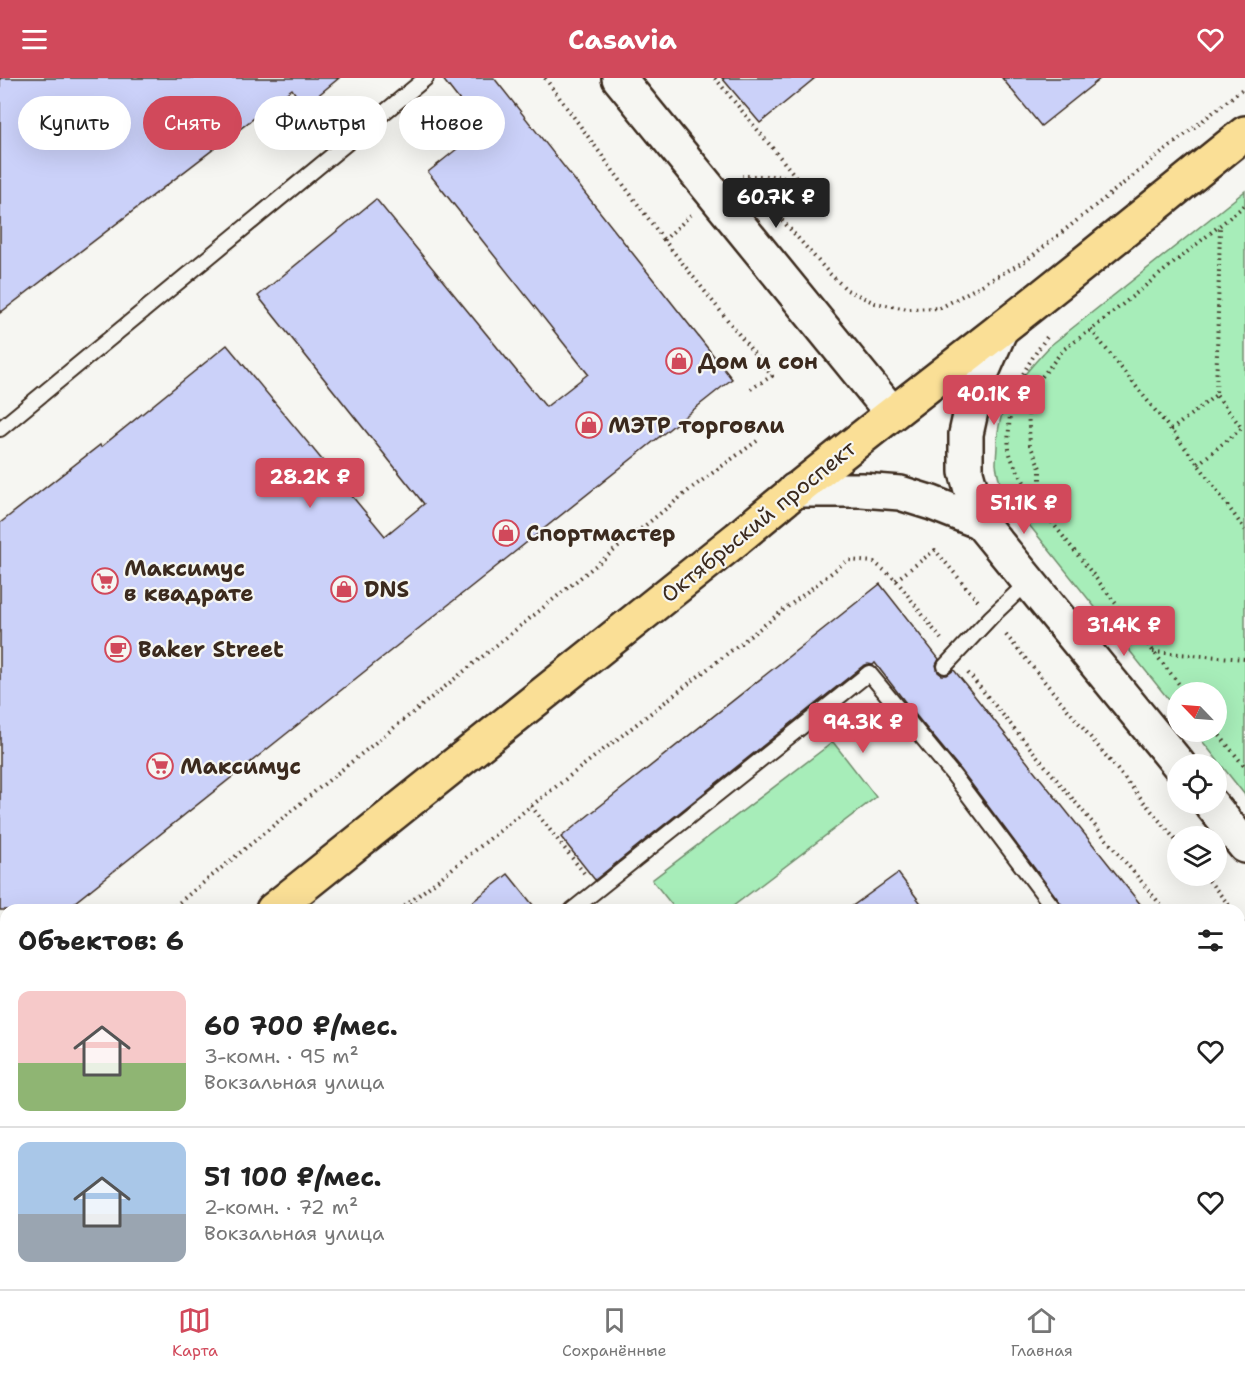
<!DOCTYPE html>
<html lang="ru">
<meta charset="utf-8">
<style>
body{margin:0;font-family:"Shantell Sans",sans-serif;background:#f2f2f2;color:#222;height:100vh;display:flex;flex-direction:column;font-size:22px;white-space:nowrap}
*{box-sizing:border-box;margin:0}
p{font-size:20px;color:#767676}
.icon{flex:none;width:33px;height:33px;fill:none;stroke:currentColor;stroke-width:2;stroke-linecap:round;stroke-linejoin:round}
.map{position:relative;flex:1;overflow:hidden}
.side{position:absolute;left:0px;top:826px;width:1245px;height:386px;display:flex;flex-direction:column;background:#fff;border-radius:18px 18px 0 0;box-shadow:0 6px 24px #0002}
.side>*{flex:none}
.top-card{position:absolute;left:18px;top:18px;width:600px;height:54px;display:flex;gap:12px}
.needle{width:39px;rotate:295deg}
.tools{position:absolute;left:1167px;top:604px;display:grid;gap:12px}
.tools a{display:grid;place-items:center;width:60px;height:60px;border-radius:50%;background:#fff;box-shadow:0 6px 24px #0002;font-size:30px}
.price{position:absolute;translate:-50% -51px;padding:0 14px;border-radius:6px;background:#d1495b;color:#fff;font-size:20px;line-height:39px;filter:drop-shadow(0 2px 3px #0008)}
.price::after{content:'';position:absolute;left:50%;top:36px;width:18px;height:14px;margin-left:-9px;background:inherit;clip-path:polygon(0 0,100% 0,50% 100%)}
.price.active{background:#222;color:#fff}
ul{padding:0;list-style:none}
li{display:flex;align-items:center;gap:18px;height:150px;padding:0 18px}
li+li{border-top:2px solid #e0e0e0}
li span{display:grid;place-items:center;flex:none;width:168px;height:120px;border-radius:12px;color:#555}
li>.icon{margin-inline-start:auto}
span .icon{width:72px;height:72px;fill:#fffc;stroke-width:1}
li b{font-size:26px}
h2{display:flex;justify-content:space-between;align-items:center;height:72px;padding:0 18px;font-size:26px}
.pill{padding:0 21px;border-radius:27px;background:#fff;box-shadow:0 6px 24px #0002;font-size:21px;line-height:54px}
.pill.active{background:#d1495b;color:#fff}
header{display:flex;justify-content:space-between;align-items:center;height:78px;padding:0 18px;background:#d1495b;color:#fff;font-size:27px;font-weight:700}
.tabs{display:flex;justify-content:space-around;align-items:center;height:84px;border-top:2px solid #e0e0e0;background:#fff;font-size:16px;color:#767676}
.tabs a{display:grid;justify-items:center;gap:3px}
.tabs .active{color:#d1495b}
.map>svg:first-child{display:block}
.green{fill:#a7edb9;stroke:#718c6c;stroke-width:1.5}
.building{fill:#cbd1f9;stroke:#3b2a1e;stroke-width:1.5}
.lines{fill:none;stroke-linecap:round;stroke-linejoin:round}
.service-casing{stroke:#3b2a1e;stroke-width:18}
.secondary-casing{stroke:#3b2a1e;stroke-width:38}
.primary-casing{stroke:#3b2a1e;stroke-width:38}
.path{stroke:#3b2a1e;stroke-width:4;stroke-dasharray:1.5 4.5;stroke-linecap:butt}
.service{stroke:#f6f6f2;stroke-width:14}
.secondary{stroke:#f6f6f2;stroke-width:33}
.primary{stroke:#fadf96;stroke-width:33}
.labels{text-anchor:middle;stroke-width:4.5;stroke-linejoin:round;paint-order:stroke}
.poi-label{font-size:22px;font-weight:bold;fill:#3b2a1e;stroke:#f6f6f2;text-anchor:start}
.street-label{font-size:22px;fill:#3b2a1e;stroke:#f6f6f2}
</style>
<header><svg class="icon" aria-label="menu" viewBox="0 0 24 24"><path d="M4 6h16M4 12h16M4 18h16"/></svg>Casavia<svg class="icon" aria-label="heart" viewBox="0 0 24 24"><path d="M12 20l-8-8c-3-5 5-10 8-4 3-6 11-1 8 4z"/></svg></header>
<div class="map">
<svg width="1245" height="1211" viewBox="0 0 1245 1211">
<rect width="100%" height="100%" fill="#f6f6f2"/>
<filter id="ink" filterUnits="userSpaceOnUse"><feTurbulence type="fractalNoise" baseFrequency=".0167" numOctaves="2"/><feDisplacementMap in="SourceGraphic" scale="12" xChannelSelector="R" yChannelSelector="G"/><feConvolveMatrix kernelMatrix="1 2 1 2 8 2 1 2 1" color-interpolation-filters="sRGB"/></filter>
<g filter="url(#ink)">
<g class="green">
<path d="M1245,113V717L1195,654H1216V615H1178L1177,632L1002,413C1000,404 997,395 996,386C996,380 997,373 997,367C998,322 1022,298 1051,267Z"/>
<path d="M833,664L876,719L728,832H676L652,802Z"/>
</g>
<g class="building">
<path d="M0,0H339L304,29L292,11L0,235Z"/>
<path d="M442,0H494L732,301L65,832H0V445L100,367L101,369L227,267L385,458L424,426L258,218L376,121L546,329L588,296L428,94L482,51Z"/>
<path d="M722,0H815L760,45Z"/>
<path d="M1002,0H1101L1041,48Z"/>
<path d="M880,506L939,581L936,587L938,594L942,597H947L954,592L1145,832H1065L1062,827L961,692L909,629L875,585L873,587L868,586L863,588L595,802L561,759Z"/>
<path d="M898,795L926,832H847Z"/>
<path d="M508,796L537,832H462Z"/>
</g>
<g class="lines">
<g class="service-casing">
<g id="service">
<path d="M0,351L426,0"/>
<path d="M945,588L991,539L1029,503"/>
<path d="M572,832L869,595L954,698L1055,832"/>
<path d="M1239,1062L1245,1057"/>
<path d="M1239,1077L1245,1084"/>
<path d="M1239,1200L1245,1207"/>
<path d="M99,1211L105,1206"/>
</g>
</g>
<g class="secondary-casing">
<g id="secondary">
<path d="M619,0L892,335"/>
<path d="M1001,251L977,306L966,356V394L980,444L1179,687"/>
<path d="M795,412H862L900,415L932,425L980,444"/>
<path d="M1211,726L1245,768"/>
</g>
</g>
<g class="primary-casing">
<g id="primary">
<path d="M273,832L738,460C823,388 913,320 1001,251C1083,187 1164,120 1245,55"/>
<path d="M0,1050L6,1045"/>
</g>
</g>
<g class="path">
<path d="M545,0L664,162"/>
<path d="M715,0L806,111L780,98H742"/>
<path d="M806,111L817,101"/>
<path d="M758,115L828,194L847,212L875,225L908,231L940,230L1027,182L1245,9"/>
<path d="M691,137L664,162L772,298L749,312"/>
<path d="M1091,252L1198,386L1245,452"/>
<path d="M1171,352L1216,317"/>
<path d="M1198,386L1242,350L1216,317L1220,148"/>
<path d="M1024,404C1020,396 1014,388 1011,379C1008,371 1008,360 1009,351C1010,313 1025,289 1047,259"/>
<path d="M896,502L935,472L978,523"/>
<path d="M1006,557L1178,765"/>
<path d="M1153,574L1245,581"/>
<path d="M968,595L1165,832"/>
<path d="M1186,615L1040,429V390L1030,367L1028,332L1040,301L1064,271L1091,252L1245,127"/>
<path d="M1216,653L1245,689"/>
<path d="M531,728L584,795"/>
<path d="M1205,798L1233,832"/>
<path d="M170,832L334,698L693,409L757,363"/>
<path d="M400,832L531,728L848,482L874,484L896,502L941,561"/>
<path d="M1239,840L1245,847"/>
<path d="M1239,921L1245,929"/>
<path d="M0,968L6,963"/>
<path d="M0,1156L6,1151"/>
</g>
<use href="#service" class="service"/>
<use href="#secondary" class="secondary"/>
<use href="#primary" class="primary"/>
</g>
</g>
<defs>
<g id="shop-ring" transform="scale(1.35)"><circle r="9.5" fill="#f6f6f2" stroke="#d1495b" stroke-width="1.5"/><path d="M-5-2.5h2.3a2.7 3.5 0 0 1 5.4 0H5L5.5 6h-11ZM-1.5-2.5h3a1.5 2.3 0 0 0-3 0Z" fill="#d1495b"/></g>
<g id="supermarket-ring" transform="scale(1.35)"><circle r="9.5" fill="#f6f6f2" stroke="#d1495b" stroke-width="1.5"/><path d="M-6-5.5h2.5l.6 2H6L4.5 2H-2.5L-4.4-4H-6ZM-1.5 3.2a1.3 1.3 0 1 0 .1 0ZM3 3.2a1.3 1.3 0 1 0 .1 0Z" fill="#d1495b"/></g>
<g id="cafe-ring" transform="scale(1.35)"><circle r="9.5" fill="#f6f6f2" stroke="#d1495b" stroke-width="1.5"/><path d="M-5.5-4.5H6V0H3Q3 3.5 0 3.5H-2.5Q-5.5 3.5-5.5 0ZM3-3.2v2h1.7v-2ZM-6 4.5H4V6H-6Z" fill="#d1495b"/></g>
</defs>
<g fill-rule="evenodd">
<use href="#shop-ring" x="679" y="283"/>
<use href="#shop-ring" x="589" y="347"/>
<use href="#shop-ring" x="506" y="455"/>
<use href="#supermarket-ring" x="105" y="503"/>
<use href="#shop-ring" x="344" y="511"/>
<use href="#cafe-ring" x="118" y="571"/>
<use href="#supermarket-ring" x="160" y="688"/>
</g>
<g class="labels">
<g class="poi-label">
<text x="698" y="291">Дом и сон</text>
<text x="608" y="355">МЭТР торговли</text>
<text x="526" y="463">Спортмастер</text>
<text x="124" y="498">Максимус<tspan x="124" dy="25">в квадрате</tspan></text>
<text x="364" y="519">DNS</text>
<text x="138" y="579">Baker Street</text>
<text x="180" y="696">Максимус</text>
</g>
<g class="street-label">
<text transform="translate(758 443) rotate(-39)" y="8">Октябрьский проспект</text>
</g>
</g>
</svg>
<div class="tools">
<a><svg class="needle" viewBox="-14 -14 28 28"><path d="M0-13l5 13h-10z" fill="#e53935"/><path d="M0 13l5-13h-10z" fill="#767676"/></svg></a>
<a><svg class="icon" aria-label="locate" viewBox="0 0 24 24"><circle cx="12" cy="12" r="6"/><path d="M12 2v4M12 18v4M2 12h4M18 12h4"/></svg></a>
<a><svg class="icon" aria-label="layers" viewBox="0 0 24 24"><path d="M12 4l9 5-9 5-9-5zM3 14l9 5 9-5"/></svg></a>
</div>
<b class="price active" style="left:776px;top:151px">60.7K ₽</b>
<b class="price" style="left:994px;top:348px">40.1K ₽</b>
<b class="price" style="left:310px;top:431px">28.2K ₽</b>
<b class="price" style="left:1024px;top:457px">51.1K ₽</b>
<b class="price" style="left:1124px;top:579px">31.4K ₽</b>
<b class="price" style="left:863px;top:676px">94.3K ₽</b>
<div class="top-card">
<a class="pill">Купить</a>
<a class="pill active">Снять</a>
<a class="pill">Фильтры</a>
<a class="pill">Новое</a>
</div>
<section class="side">
<h2>Объектов: 6<svg class="icon" aria-label="filters" viewBox="0 0 24 24"><path d="M4 7h16M4 17h16"/><circle cx="9" cy="7" r="2"/><circle cx="15" cy="17" r="2"/></svg></h2>
<ul>
<li><span style="background:linear-gradient(#f6c9c9 60%,#8fb573 0)"><svg class="icon" aria-label="home" viewBox="0 0 24 24"><path d="M3 11l9-7 9 7M6 9v11h12V9"/></svg></span><div><b>60 700 ₽/мес.</b><p>3-комн. · 95 m²</p><p>Вокзальная улица</p></div><svg class="icon" aria-label="heart" viewBox="0 0 24 24"><path d="M12 20l-8-8c-3-5 5-10 8-4 3-6 11-1 8 4z"/></svg></li>
<li><span style="background:linear-gradient(#a9c7e8 60%,#9aa5b1 0)"><svg class="icon" aria-label="home" viewBox="0 0 24 24"><path d="M3 11l9-7 9 7M6 9v11h12V9"/></svg></span><div><b>51 100 ₽/мес.</b><p>2-комн. · 72 m²</p><p>Вокзальная улица</p></div><svg class="icon" aria-label="heart" viewBox="0 0 24 24"><path d="M12 20l-8-8c-3-5 5-10 8-4 3-6 11-1 8 4z"/></svg></li>
</ul>
</section>
</div>
<nav class="tabs">
<a class="active"><svg class="icon" aria-label="map" viewBox="0 0 24 24"><path d="M3 6l6-2 6 2 6-2v14l-6 2-6-2-6 2zM9 4v14M15 6v14"/></svg>Карта</a>
<a><svg class="icon" aria-label="saved" viewBox="0 0 24 24"><path d="M7 4h10v16l-5-4-5 4z"/></svg>Сохранённые</a>
<a><svg class="icon" aria-label="home" viewBox="0 0 24 24"><path d="M3 11l9-7 9 7M6 9v11h12V9"/></svg>Главная</a>
</nav>
